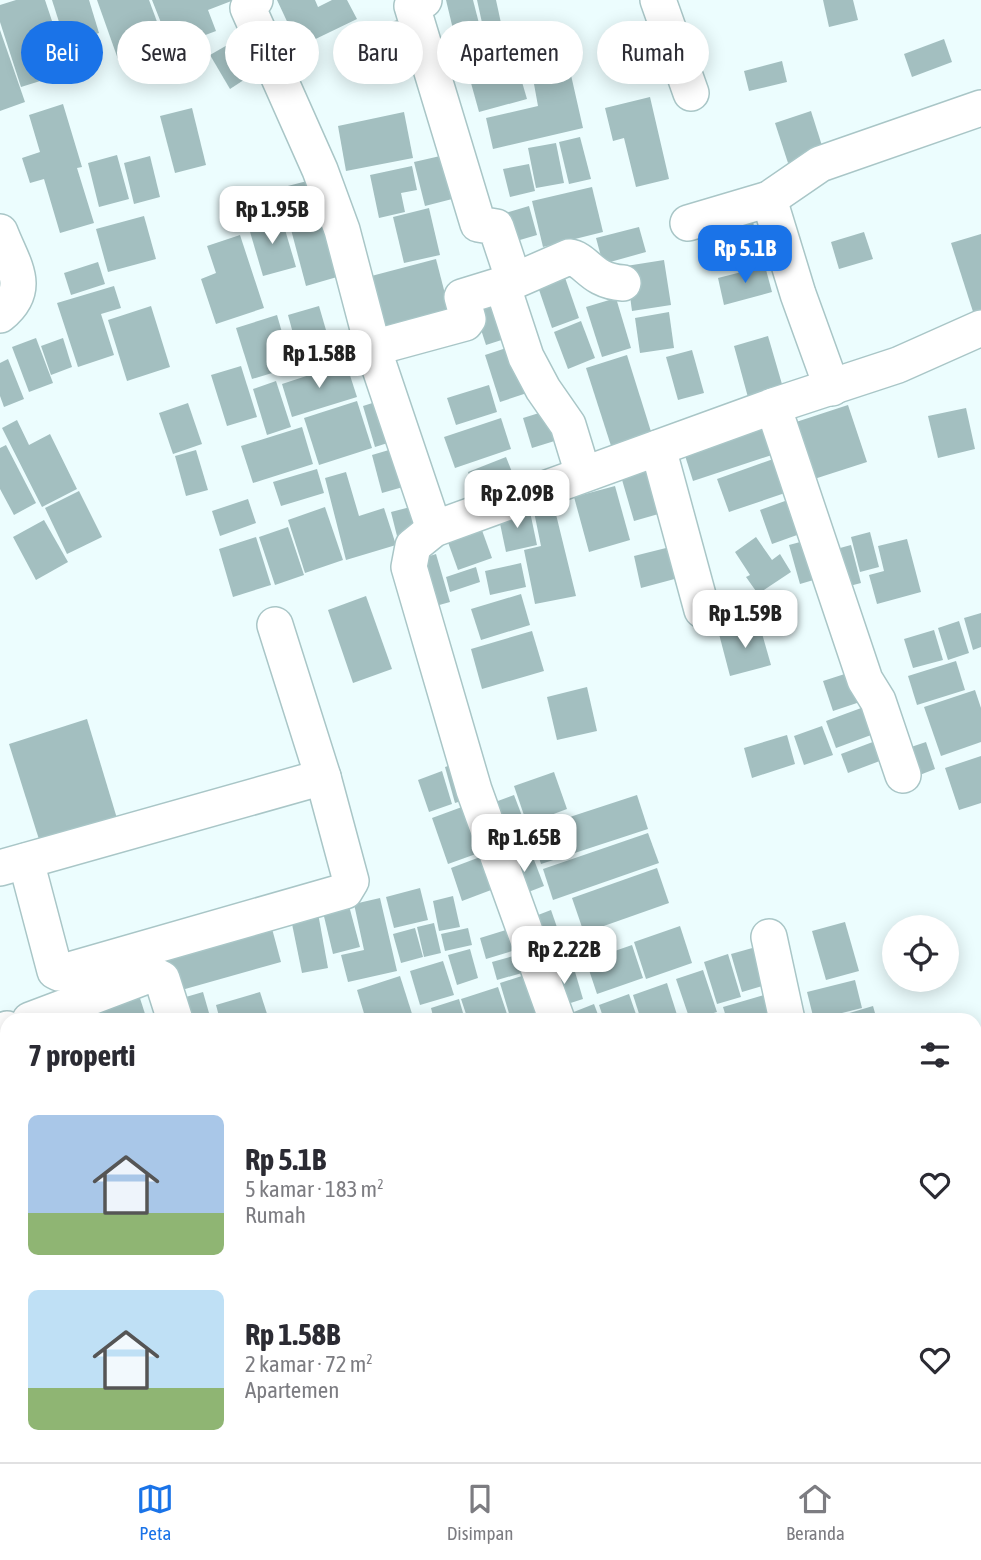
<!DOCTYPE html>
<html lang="id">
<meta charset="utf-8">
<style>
body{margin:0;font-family:"Asap Condensed",sans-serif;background:#f7f7f7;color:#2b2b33;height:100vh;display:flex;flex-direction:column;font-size:26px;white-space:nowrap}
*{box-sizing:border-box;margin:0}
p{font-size:23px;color:#7c7c81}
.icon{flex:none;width:38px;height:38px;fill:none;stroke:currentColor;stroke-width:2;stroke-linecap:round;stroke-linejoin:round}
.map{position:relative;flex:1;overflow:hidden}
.side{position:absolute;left:0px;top:1013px;width:982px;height:450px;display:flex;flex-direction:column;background:#fff;border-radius:21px 21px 0 0;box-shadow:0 4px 18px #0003}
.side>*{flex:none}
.hud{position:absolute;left:21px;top:21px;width:940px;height:63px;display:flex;gap:14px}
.fabs{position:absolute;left:882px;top:915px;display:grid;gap:14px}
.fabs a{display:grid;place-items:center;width:77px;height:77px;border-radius:50%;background:#fff;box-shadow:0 4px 18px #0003;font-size:35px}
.price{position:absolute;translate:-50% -60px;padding:0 16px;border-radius:14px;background:#fff;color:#222;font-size:23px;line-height:46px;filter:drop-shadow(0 2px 4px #0008)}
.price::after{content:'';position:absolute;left:50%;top:42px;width:21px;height:16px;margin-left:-10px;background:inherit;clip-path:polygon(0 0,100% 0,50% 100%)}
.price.on{background:#1a73e8;color:#fff}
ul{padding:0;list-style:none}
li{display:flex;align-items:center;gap:21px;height:175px;padding:0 28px}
li span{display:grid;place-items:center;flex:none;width:196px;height:140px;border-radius:10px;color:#555}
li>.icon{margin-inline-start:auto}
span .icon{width:84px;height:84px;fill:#fffc;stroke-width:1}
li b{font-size:30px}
h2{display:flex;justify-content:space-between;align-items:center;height:84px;padding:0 28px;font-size:30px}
.tag{padding:0 24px;border-radius:32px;background:#fff;box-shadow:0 4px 18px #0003;font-size:24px;line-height:63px}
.tag.on{background:#1a73e8;color:#fff}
.dock{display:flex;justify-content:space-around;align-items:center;height:98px;border-top:2px solid #e1e1e2;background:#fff;font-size:19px;color:#7c7c81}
.dock a{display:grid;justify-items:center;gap:4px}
.dock .on{color:#1a73e8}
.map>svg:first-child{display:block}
.building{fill:#a3bfc0}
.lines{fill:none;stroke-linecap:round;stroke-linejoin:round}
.minor-casing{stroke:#a9c6c7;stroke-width:38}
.minor{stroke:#fff;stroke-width:35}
</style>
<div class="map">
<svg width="981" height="1462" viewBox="0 0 981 1462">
<rect width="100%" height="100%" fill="#ecfdfe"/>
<g class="building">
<path d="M16,0H45L69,72L21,87L0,22V5Z"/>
<path d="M52,0H89L99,33L66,44Z"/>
<path d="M97,0H149L166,46L119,62Z"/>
<path d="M152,0H234L208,10L216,31L171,48Z"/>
<path d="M277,0H315L318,7L332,0H347L357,19L299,47Z"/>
<path d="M446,0H473L483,39L457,46Z"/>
<path d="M477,0H496L504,37L486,41Z"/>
<path d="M823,0H853L858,20L829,27Z"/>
<path d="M407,17L419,57L367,73L355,33Z"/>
<path d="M0,30L25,102L0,111Z"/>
<path d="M944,39L952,62L912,77L904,54Z"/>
<path d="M236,40L256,72L230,89L210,55Z"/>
<path d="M510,41L527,99L479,112L463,54Z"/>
<path d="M782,61L787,82L749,91L744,71Z"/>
<path d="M571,75L583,128L493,149L486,118L538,106L534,84Z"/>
<path d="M650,97L669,179L636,187L624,138L613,141L605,108Z"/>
<path d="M63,104L82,167L77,168L94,223L60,233L44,179L30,183L22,158L40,152L29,115Z"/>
<path d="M192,108L206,165L175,173L160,116Z"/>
<path d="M811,111L824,152L788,163L775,123Z"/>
<path d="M404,112L413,158L346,171L338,126Z"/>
<path d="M580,137L591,179L569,184L559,142Z"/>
<path d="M556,143L564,183L536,188L528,148Z"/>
<path d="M449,154L460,197L425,206L414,162Z"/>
<path d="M117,155L129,199L99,207L88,163Z"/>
<path d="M150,156L160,197L134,204L124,163Z"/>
<path d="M529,164L535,191L510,197L503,169Z"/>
<path d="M412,166L417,190L401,193L405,212L379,218L370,175Z"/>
<path d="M311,180L337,277L306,286L280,188Z"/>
<path d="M592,187L603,232L543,247L532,201Z"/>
<path d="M529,206L537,235L513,242L505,213Z"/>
<path d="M429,208L440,255L404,263L393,217Z"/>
<path d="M751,213L759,248L715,259L706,224Z"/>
<path d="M144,216L156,259L108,272L96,229Z"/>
<path d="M281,216L296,267L263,276L248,225Z"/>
<path d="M639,227L646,252L603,264L596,238Z"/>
<path d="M864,232L873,259L839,269L831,242Z"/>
<path d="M981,234V316L975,318L951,243Z"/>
<path d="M240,235L264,308L216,324L201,279L216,273L207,246Z"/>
<path d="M436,259L451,317L375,337L360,279Z"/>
<path d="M664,260L671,305L632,311L626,266Z"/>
<path d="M98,262L105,284L71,295L64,273Z"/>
<path d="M765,266L772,292L724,305L718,278Z"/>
<path d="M562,269L579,318L552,328L535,278Z"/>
<path d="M114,286L121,308L101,314L114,355L78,367L57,303Z"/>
<path d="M496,291L511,337L486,345L471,299Z"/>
<path d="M616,298L631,348L602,357L586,307Z"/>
<path d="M151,306L170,367L127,381L108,320Z"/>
<path d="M319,306L335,361L303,370L288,315Z"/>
<path d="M669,312L674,348L640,353L635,318Z"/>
<path d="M277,315L292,367L252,379L236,328Z"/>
<path d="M581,321L595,358L568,369L554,332Z"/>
<path d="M768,336L784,391L749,401L734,346Z"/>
<path d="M36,338L53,383L29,392L12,347Z"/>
<path d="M63,338L72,367L51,375L41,346Z"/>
<path d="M518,344L533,391L500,402L485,355Z"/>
<path d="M692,350L704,393L678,400L666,357Z"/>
<path d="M627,355L653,438L613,452L586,368Z"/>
<path d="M8,359L24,399L4,407L0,396V363Z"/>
<path d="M346,363L357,397L292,417L282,384Z"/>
<path d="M241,366L257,417L227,426L211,375Z"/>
<path d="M276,381L291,427L267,435L253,389Z"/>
<path d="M489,385L497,412L456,425L447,398Z"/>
<path d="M382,400L394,441L375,447L363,406Z"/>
<path d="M357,401L372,448L319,465L304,418Z"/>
<path d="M188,403L202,444L173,454L159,413Z"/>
<path d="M848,405L867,462L808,481L790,424Z"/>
<path d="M966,408L975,449L938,458L928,416Z"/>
<path d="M552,409L561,439L532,448L523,418Z"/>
<path d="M501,418L511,449L455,468L444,437Z"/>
<path d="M764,419L775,454L693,481L682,446Z"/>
<path d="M17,420L29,445L50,434L77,489L42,507L2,428Z"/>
<path d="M302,427L313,464L253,483L241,446Z"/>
<path d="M6,445L36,503L14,515L0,489V448Z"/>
<path d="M399,447L410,485L382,493L372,455Z"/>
<path d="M196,450L208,490L186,496L175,456Z"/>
<path d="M653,455L669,511L634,521L618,466Z"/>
<path d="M506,457L518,487L480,502L468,472Z"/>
<path d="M776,458L788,492L729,512L717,479Z"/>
<path d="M317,469L324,493L281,506L273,482Z"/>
<path d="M346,472L359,516L384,508L396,545L346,560L325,478Z"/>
<path d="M615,486L630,540L589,552L574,497Z"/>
<path d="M79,491L102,537L67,554L45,508Z"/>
<path d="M799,496L811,530L772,544L760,510Z"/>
<path d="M552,498L576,596L535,604L524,550L541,546L532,502Z"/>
<path d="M248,499L256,523L220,536L212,511Z"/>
<path d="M422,504L428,528L397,536L391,512Z"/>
<path d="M325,507L343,560L305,573L288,520Z"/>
<path d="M529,507L537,545L506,552L498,514Z"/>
<path d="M44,520L68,562L36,580L13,537Z"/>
<path d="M479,522L492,558L458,570L445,534Z"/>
<path d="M288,527L304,575L275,585L259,537Z"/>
<path d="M870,532L879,567L860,572L851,537Z"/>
<path d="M256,537L271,585L233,597L219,549Z"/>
<path d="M756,537L772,560L780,554L791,572L758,594L746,577L750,575L735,552Z"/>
<path d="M815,538L827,576L800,584L789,545Z"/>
<path d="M907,539L921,592L877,604L869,575L884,571L878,546Z"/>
<path d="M851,545L861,583L838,589L829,551Z"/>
<path d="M674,546L682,577L641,588L634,556Z"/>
<path d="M436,554L450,602L425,609L411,562Z"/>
<path d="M521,563L526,587L490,595L485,571Z"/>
<path d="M476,567L480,582L450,592L446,577Z"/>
<path d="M521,594L530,625L481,640L471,609Z"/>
<path d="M366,596L392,669L353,683L328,610Z"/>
<path d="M981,613V647L973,650L964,618Z"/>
<path d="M959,621L969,653L948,660L938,628Z"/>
<path d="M759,623L771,665L730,676L719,634Z"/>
<path d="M934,630L943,660L913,668L904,639Z"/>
<path d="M532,631L544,671L482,689L471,649Z"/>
<path d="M956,661L965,690L917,705L908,676Z"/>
<path d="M854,671L863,701L833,711L823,681Z"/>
<path d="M587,687L597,731L557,740L547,697Z"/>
<path d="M975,690L981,708V742L941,756L924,707Z"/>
<path d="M872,704L882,731L836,748L826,721Z"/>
<path d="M87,719L119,825L42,849L9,744Z"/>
<path d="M822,726L833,755L804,765L794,736Z"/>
<path d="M787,735L795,764L752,778L744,748Z"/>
<path d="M878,740L885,759L848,773L841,754Z"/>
<path d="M926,742L935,769L912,778L902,750Z"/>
<path d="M981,756V803L959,810L945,768Z"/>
<path d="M463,761L474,797L455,803L445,767Z"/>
<path d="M442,771L452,804L429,812L418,780Z"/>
<path d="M554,772L567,809L527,824L514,786Z"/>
<path d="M514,795L532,842L505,853L487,805Z"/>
<path d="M637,795L648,829L541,864L530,830Z"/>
<path d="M470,804L487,850L448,864L432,818Z"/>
<path d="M648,833L659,863L553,900L543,869Z"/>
<path d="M531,852L544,886L518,896L505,861Z"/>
<path d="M488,854L499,887L462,901L451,868Z"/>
<path d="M657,868L669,903L584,933L572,898Z"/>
<path d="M420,888L428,920L394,928L386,897Z"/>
<path d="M453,896L460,927L439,931L433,901Z"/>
<path d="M380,898L397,971L348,982L341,955L364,950L354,904Z"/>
<path d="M348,902L360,947L333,954L322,908Z"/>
<path d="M551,910L568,959L543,968L525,920Z"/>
<path d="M318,913L328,968L302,973L291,919Z"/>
<path d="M845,922L859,971L826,980L812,931Z"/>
<path d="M434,923L441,953L424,957L417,927Z"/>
<path d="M271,925L281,962L171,993L161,955Z"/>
<path d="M680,926L692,963L646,979L634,942Z"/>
<path d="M516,927L522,948L486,959L480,938Z"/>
<path d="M415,928L423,957L401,963L393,934Z"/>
<path d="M468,928L472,945L445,951L441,934Z"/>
<path d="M632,945L643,978L597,994L586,961Z"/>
<path d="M763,945L773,983L742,992L731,954Z"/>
<path d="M470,949L478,978L457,985L448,955Z"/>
<path d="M524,953L529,971L497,980L492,962Z"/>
<path d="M728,954L741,997L717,1004L704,962Z"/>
<path d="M443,961L454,995L420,1005L410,971Z"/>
<path d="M573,965L583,999L555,1008L545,973Z"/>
<path d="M703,970L717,1012L690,1020L676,979Z"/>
<path d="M528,974L540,1016L511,1020L500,983Z"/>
<path d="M400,976L414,1020H366L357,990Z"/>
<path d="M855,980L862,1008L814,1020L807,992Z"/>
<path d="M667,983L678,1018L641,1020L633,995Z"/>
<path d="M498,987L509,1020H468L461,999Z"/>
<path d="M138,992L147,1020H101L96,1007Z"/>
<path d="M203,992L211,1020H178L172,1001Z"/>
<path d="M260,992L269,1020H220L216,1005Z"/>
<path d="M629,994L638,1020H604L599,1005Z"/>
<path d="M767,994L770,1020H727L723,1007Z"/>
<path d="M459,999L465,1020H434L431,1008Z"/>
<path d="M594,1004L600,1020H562L561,1017Z"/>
<path d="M873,1006L877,1020H848L846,1014Z"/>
<path d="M981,1037V1111L977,1112L975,1039Z"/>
<path d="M7,1051V1094L0,1097V1053Z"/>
<path d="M7,1107V1136L0,1138V1109Z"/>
<path d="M980,1125L981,1159L975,1161V1126Z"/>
<path d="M0,1155L7,1178V1198L0,1200Z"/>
<path d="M981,1166V1196L975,1197V1168Z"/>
<path d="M975,1209L981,1226V1253L975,1255Z"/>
<path d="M981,1261V1290H980L975,1263Z"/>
<path d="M975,1285L981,1303V1341L975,1343Z"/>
<path d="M981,1402V1441L975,1445V1405Z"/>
<path d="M55,1456H94L96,1462H58Z"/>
<path d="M471,1456H509L511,1462H473Z"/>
<path d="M658,1456H699L702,1462H661Z"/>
<path d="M872,1456H918L920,1462H874Z"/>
<path d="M924,1456H951L953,1462H926Z"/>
</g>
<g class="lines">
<g class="minor-casing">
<g id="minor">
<path d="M255,0L248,8L320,170L342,230L373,348L434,529"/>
<path d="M424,0L412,6L478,224L496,227L514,281"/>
<path d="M658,0L691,93"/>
<path d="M769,199L798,294L832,388"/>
<path d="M688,223L769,199L820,164L981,108"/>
<path d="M0,232C13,266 33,288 0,315"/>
<path d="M502,284L526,357L543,389L568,425L583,474"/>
<path d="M373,348L465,323L468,319L462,297L514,281L569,257C587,259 590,281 623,283"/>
<path d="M773,406L865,680L878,701L903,775"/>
<path d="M658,448L702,610"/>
<path d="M26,861L55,971L59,973L345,891L351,881L323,777L275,625"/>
<path d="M0,868L323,777"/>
<path d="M769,937L787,1020"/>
<path d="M30,1020L152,974L162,979L175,1020"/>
<path d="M557,1020L474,790L409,567L413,546L434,529L773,406L898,365L981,328"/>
<path d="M0,1032L7,1029"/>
<path d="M975,1388L981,1385"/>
<path d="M0,1423L7,1422"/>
<path d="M773,1456L776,1462"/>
<path d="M823,1462L834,1456"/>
</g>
</g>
<use href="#minor" class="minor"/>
</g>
</svg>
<div class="fabs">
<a><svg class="icon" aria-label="locate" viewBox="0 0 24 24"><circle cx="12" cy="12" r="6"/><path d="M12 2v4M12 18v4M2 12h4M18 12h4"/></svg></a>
</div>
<b class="price" style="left:272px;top:246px">Rp 1.95B</b>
<b class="price on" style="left:745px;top:285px">Rp 5.1B</b>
<b class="price" style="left:319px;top:390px">Rp 1.58B</b>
<b class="price" style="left:517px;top:530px">Rp 2.09B</b>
<b class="price" style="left:745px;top:650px">Rp 1.59B</b>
<b class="price" style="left:524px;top:874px">Rp 1.65B</b>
<b class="price" style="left:564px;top:986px">Rp 2.22B</b>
<div class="hud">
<a class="tag on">Beli</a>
<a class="tag">Sewa</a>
<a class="tag">Filter</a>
<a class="tag">Baru</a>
<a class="tag">Apartemen</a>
<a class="tag">Rumah</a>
</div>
<section class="side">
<h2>7 properti<svg class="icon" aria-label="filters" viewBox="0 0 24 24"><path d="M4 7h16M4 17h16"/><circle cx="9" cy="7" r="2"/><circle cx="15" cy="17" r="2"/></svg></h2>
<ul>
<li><span style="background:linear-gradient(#a9c7e8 70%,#8fb573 0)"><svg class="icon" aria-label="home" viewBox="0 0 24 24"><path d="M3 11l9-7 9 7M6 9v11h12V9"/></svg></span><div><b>Rp 5.1B</b><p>5 kamar · 183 m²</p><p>Rumah</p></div><svg class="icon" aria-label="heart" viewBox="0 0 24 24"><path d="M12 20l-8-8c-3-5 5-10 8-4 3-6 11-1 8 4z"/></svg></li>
<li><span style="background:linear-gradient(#bfe0f5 70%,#8fb573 0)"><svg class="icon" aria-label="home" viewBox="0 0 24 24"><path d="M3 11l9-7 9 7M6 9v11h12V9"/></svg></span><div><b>Rp 1.58B</b><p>2 kamar · 72 m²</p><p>Apartemen</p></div><svg class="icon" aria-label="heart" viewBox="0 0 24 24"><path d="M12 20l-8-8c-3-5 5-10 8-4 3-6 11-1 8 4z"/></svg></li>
</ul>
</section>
</div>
<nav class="dock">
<a class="on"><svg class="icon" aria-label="map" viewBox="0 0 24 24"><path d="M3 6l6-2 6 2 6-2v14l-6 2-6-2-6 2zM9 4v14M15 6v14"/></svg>Peta</a>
<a><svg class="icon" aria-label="saved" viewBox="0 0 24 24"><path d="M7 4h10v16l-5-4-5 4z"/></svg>Disimpan</a>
<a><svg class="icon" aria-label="home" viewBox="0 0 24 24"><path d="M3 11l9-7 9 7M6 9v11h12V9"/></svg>Beranda</a>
</nav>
